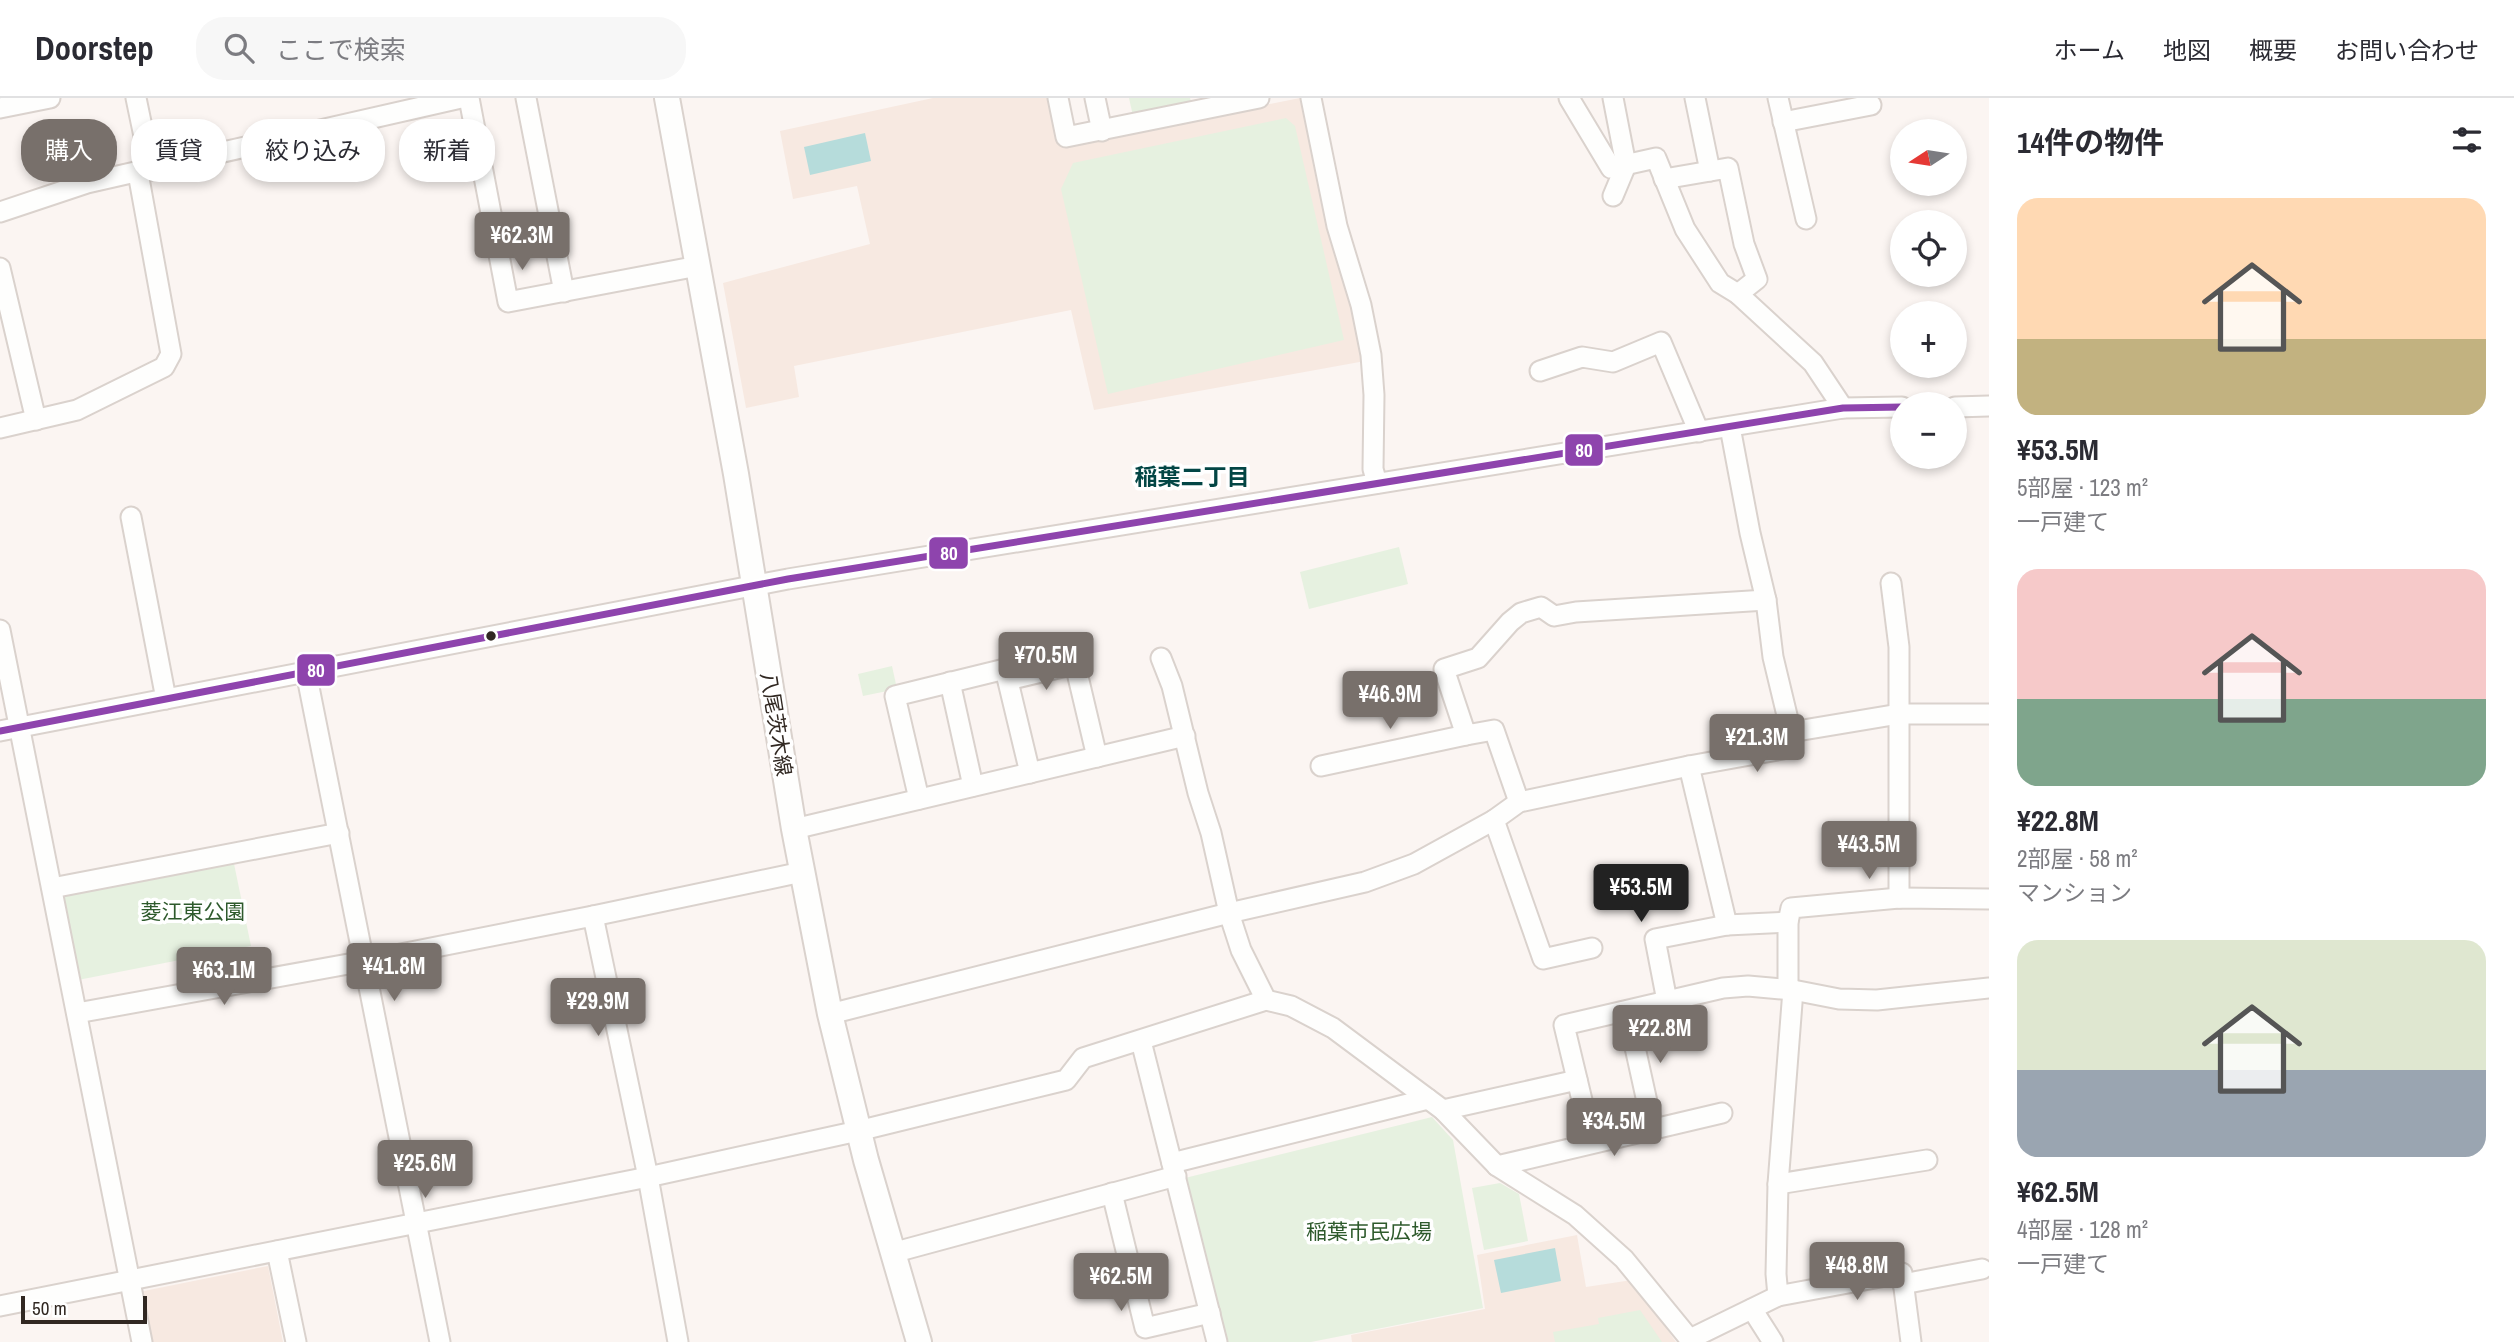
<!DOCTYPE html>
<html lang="ja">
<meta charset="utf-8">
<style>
body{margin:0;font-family:"Archivo Narrow","Noto Sans JP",sans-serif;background:#f7f7f7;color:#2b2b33;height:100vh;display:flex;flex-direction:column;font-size:26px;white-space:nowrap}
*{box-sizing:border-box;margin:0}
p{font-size:23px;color:#7c7c81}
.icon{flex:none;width:38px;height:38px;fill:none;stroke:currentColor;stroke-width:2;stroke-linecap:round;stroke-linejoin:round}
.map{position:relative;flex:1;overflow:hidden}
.details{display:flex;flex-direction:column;background:#fff;width:525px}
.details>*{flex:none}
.banner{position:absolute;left:21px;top:21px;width:665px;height:63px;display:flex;gap:14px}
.needle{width:46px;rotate:258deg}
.controls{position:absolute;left:1890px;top:21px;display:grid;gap:14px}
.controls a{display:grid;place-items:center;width:77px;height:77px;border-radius:50%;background:#fff;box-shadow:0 4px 10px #0003;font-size:35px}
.scale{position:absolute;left:21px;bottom:18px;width:126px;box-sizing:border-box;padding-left:7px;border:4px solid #312822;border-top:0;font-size:19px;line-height:24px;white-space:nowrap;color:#312822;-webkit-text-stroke:5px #fff;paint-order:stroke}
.price{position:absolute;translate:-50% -60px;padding:0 16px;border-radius:7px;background:#78706b;color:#fff;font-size:23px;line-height:46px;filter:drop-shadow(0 2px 4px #0008)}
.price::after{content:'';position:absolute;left:50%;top:42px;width:21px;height:16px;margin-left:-10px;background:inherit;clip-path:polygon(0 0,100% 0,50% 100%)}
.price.on{background:#222;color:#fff}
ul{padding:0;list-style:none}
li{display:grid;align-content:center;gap:14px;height:371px;padding:0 28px}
li span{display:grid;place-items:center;height:217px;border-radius:21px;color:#555}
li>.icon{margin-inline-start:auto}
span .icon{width:126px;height:126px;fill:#fffc;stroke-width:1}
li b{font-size:30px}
h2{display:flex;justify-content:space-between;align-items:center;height:84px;padding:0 28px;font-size:30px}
.chip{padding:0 24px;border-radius:28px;background:#fff;box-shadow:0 4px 10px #0003;font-size:24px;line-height:63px}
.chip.on{background:#78706b;color:#fff}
header{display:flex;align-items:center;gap:42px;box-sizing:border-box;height:98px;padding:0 35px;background:#fff;border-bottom:2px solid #e1e1e2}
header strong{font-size:33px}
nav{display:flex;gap:38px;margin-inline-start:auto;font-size:24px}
.search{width:490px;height:63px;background:#f7f7f7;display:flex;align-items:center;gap:18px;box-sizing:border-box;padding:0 24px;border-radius:28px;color:#7c7c81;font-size:26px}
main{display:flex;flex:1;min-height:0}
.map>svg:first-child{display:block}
.built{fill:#f7e9e1}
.green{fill:#e6f1e0}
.water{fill:#b6dcdb}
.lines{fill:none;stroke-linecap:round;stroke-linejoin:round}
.minor-casing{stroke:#dad2cd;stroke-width:23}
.major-casing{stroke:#dad2cd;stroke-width:28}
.minor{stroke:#fefefd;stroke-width:19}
.major{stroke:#fefefd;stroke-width:24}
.bus-1-casing{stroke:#fff;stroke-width:12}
.bus-1{stroke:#8e44ad;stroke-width:7}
.bus-dot{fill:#312822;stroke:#fff;stroke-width:2.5}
.labels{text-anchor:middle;stroke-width:7;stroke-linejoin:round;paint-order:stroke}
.street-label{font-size:21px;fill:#312822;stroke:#fff}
.park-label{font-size:21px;fill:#2e5a2c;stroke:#fff}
.neighbourhood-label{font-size:23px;font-weight:bold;fill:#034645;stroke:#fff}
.line-badge{stroke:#fff;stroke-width:2.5}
.badge-label{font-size:19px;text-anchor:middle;font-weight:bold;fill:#fff}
</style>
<header>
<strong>Doorstep</strong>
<div class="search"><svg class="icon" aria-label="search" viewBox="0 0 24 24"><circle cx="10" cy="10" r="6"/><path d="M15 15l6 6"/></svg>ここで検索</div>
<nav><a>ホーム</a><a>地図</a><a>概要</a><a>お問い合わせ</a></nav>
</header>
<main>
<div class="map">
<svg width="1989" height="1244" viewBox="0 0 1989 1244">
<rect width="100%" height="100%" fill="#fbf5f2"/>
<g class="built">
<path d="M933,0H1051L1061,48L1300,0L1307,8L1357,208L1365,263L1094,312L1071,212L794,268L799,299L746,310L723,185L870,146L857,88L793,101L780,33Z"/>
<path d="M1577,1137L1586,1189L1632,1182L1676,1244H1352L1351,1237L1485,1211L1477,1157Z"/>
<path d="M268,1168L283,1244H149L139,1194Z"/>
</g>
<g class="green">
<path d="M1129,0H1190L1192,6L1133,18Z"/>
<path d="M1286,20L1295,28L1344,242L1108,296L1061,91L1073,65Z"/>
<path d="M1399,449L1408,486L1309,511L1300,474Z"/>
<path d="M892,568L897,591L863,598L858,576Z"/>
<path d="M233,761L251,848L78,882L62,802L67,795Z"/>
<path d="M1432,1019L1453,1042L1483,1210L1311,1244H1224L1185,1080Z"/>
<path d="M1500,1085L1519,1096L1528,1143L1484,1152L1472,1090Z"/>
<path d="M1640,1212L1662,1244H1555L1553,1234L1599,1226L1598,1220Z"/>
</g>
<g class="water">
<path d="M865,35L871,63L810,77L804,49Z"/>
<path d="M1555,1150L1561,1183L1501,1195L1494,1162Z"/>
</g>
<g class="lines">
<g class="minor-casing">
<g id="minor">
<path d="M136,0L151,72"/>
<path d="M469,0L508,204L698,168"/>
<path d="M526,0L564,194"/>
<path d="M1058,0L1066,39L1259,0"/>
<path d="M1095,0L1102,33"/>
<path d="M1311,0L1337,128L1361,207L1371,257L1374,297L1373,371L1377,385"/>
<path d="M1569,0L1611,70L1656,60L1685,131L1720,185L1738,196L1813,265L1843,310"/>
<path d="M1613,0L1626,67L1613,98"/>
<path d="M1695,0L1710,73"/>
<path d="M1778,0L1806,121"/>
<path d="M0,10L50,0"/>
<path d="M1783,24L1871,7"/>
<path d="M1664,81L1728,70L1744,146L1757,181L1738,196"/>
<path d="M0,114L87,85L461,0"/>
<path d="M0,170L36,322"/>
<path d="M1540,273L1582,259L1613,264L1661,244L1699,334"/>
<path d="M1955,309L1989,308"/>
<path d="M0,330L77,312L164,269L171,256L138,75"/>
<path d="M131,419L166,601"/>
<path d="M1891,485L1899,549V800"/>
<path d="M0,532L142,1244"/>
<path d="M1161,560L1172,588L1198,695L1211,735L1229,815L1241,852L1266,902L1291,908L1333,930L1443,1012L1497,1068L1575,1117L1624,1161L1692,1244"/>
<path d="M306,574L440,1244"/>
<path d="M1008,582L1075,566L1097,659"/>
<path d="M950,584L973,688"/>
<path d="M0,633L788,481L1843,310L1902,309"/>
<path d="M1791,634L1899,616H1989"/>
<path d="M1321,668L1466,637"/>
<path d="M1689,668L1727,827"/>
<path d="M919,701L895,598L1005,571L1030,675"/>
<path d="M1519,704L1494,632L1466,637L1444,571L1478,560L1510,524L1521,515L1541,509L1554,518L1576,514L1766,502"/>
<path d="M794,731L1185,638"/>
<path d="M52,790L339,735"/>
<path d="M593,818L802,774"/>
<path d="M1592,850L1543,861L1494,722L1519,704L1689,668L1783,651L1791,634L1773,559L1766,502L1750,435L1730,329"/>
<path d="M1788,891V824L1791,810L1899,800L1989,801"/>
<path d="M1667,903L1655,841L1727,827L1788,824"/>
<path d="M1627,913L1653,1031"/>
<path d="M77,915L365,863L593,818L648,1079L678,1244"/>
<path d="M830,916L1229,815L1365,784L1414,766L1494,722"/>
<path d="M1141,943L1217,1244"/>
<path d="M1443,1012L1577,982"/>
<path d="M1592,1044L1564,927L1723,890L1748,888L1793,892L1839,901L1877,902L1989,890"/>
<path d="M1172,1065L1428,1001"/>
<path d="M1497,1068L1722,1015"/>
<path d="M1778,1086L1927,1062"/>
<path d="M1112,1095L1145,1230L1210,1215"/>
<path d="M277,1153L296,1244"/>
<path d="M892,1155L1176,1078"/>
<path d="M1903,1186L1982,1171"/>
<path d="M1778,1198L1902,1175L1911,1244"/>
<path d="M0,1208L648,1079L858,1033L1066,982L1083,960L1266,902"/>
<path d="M1752,1211L1773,1244"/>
<path d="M1690,1241L1778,1198L1776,1176L1778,1086L1793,892"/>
</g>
</g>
<g class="major-casing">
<path id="major" d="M667,0L736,376L794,731L830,916L866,1062L919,1244"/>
</g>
<use href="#minor" class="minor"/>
<use href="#major" class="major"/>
<g class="bus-1-casing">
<path id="bus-1" d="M0,633L788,481L1843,310L1902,309"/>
</g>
<use href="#bus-1" class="bus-1"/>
</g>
<circle class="bus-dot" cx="491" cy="538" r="6"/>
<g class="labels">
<g class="street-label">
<text transform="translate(776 626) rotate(81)" y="7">八尾茨木線</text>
</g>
<g class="park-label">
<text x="193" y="821">菱江東公園</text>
<text x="1369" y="1141">稲葉市民広場</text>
</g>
<g class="neighbourhood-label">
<text x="1192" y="387">稲葉二丁目</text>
</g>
</g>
<g class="line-badge">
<rect x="1564" y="335" width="40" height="34" rx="7" fill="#8e44ad"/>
<rect x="928" y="438" width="41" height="34" rx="7" fill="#8e44ad"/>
<rect x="296" y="555" width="40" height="34" rx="7" fill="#8e44ad"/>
</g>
<g class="badge-label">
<text x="1584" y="359">80</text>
<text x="949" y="462">80</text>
<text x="316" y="579">80</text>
</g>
</svg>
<div class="controls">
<a><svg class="needle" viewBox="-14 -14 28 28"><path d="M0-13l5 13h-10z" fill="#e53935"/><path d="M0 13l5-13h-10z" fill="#7c7c81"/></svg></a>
<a><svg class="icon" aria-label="locate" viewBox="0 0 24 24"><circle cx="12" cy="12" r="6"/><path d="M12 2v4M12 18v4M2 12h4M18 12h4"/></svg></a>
<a>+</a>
<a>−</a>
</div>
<div class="scale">50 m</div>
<b class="price" style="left:522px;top:174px">¥62.3M</b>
<b class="price" style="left:1046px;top:594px">¥70.5M</b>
<b class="price" style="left:1390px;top:633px">¥46.9M</b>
<b class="price" style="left:1757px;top:676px">¥21.3M</b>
<b class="price" style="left:1869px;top:783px">¥43.5M</b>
<b class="price on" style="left:1641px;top:826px">¥53.5M</b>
<b class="price" style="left:394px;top:905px">¥41.8M</b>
<b class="price" style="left:224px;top:909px">¥63.1M</b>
<b class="price" style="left:598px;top:940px">¥29.9M</b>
<b class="price" style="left:1660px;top:967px">¥22.8M</b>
<b class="price" style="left:1614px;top:1060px">¥34.5M</b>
<b class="price" style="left:425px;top:1102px">¥25.6M</b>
<b class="price" style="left:1857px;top:1204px">¥48.8M</b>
<b class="price" style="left:1121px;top:1215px">¥62.5M</b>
<div class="banner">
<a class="chip on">購入</a>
<a class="chip">賃貸</a>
<a class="chip">絞り込み</a>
<a class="chip">新着</a>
</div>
</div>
<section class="details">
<h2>14件の物件<svg class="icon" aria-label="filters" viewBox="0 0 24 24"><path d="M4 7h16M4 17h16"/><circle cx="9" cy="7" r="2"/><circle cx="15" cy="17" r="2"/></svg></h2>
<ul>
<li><span style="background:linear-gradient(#ffd9b3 65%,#c2b280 0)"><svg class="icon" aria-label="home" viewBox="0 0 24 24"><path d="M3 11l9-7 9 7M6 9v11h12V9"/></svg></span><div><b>¥53.5M</b><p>5部屋 · 123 m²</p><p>一戸建て</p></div></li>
<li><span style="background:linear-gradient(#f6c9c9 60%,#7fa58c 0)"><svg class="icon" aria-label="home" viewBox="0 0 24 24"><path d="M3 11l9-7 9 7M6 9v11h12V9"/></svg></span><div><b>¥22.8M</b><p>2部屋 · 58 m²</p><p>マンション</p></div></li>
<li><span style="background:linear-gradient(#dfe7d0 60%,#9aa5b1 0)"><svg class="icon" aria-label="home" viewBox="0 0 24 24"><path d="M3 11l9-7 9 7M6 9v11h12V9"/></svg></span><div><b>¥62.5M</b><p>4部屋 · 128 m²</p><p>一戸建て</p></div></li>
</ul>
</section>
</main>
